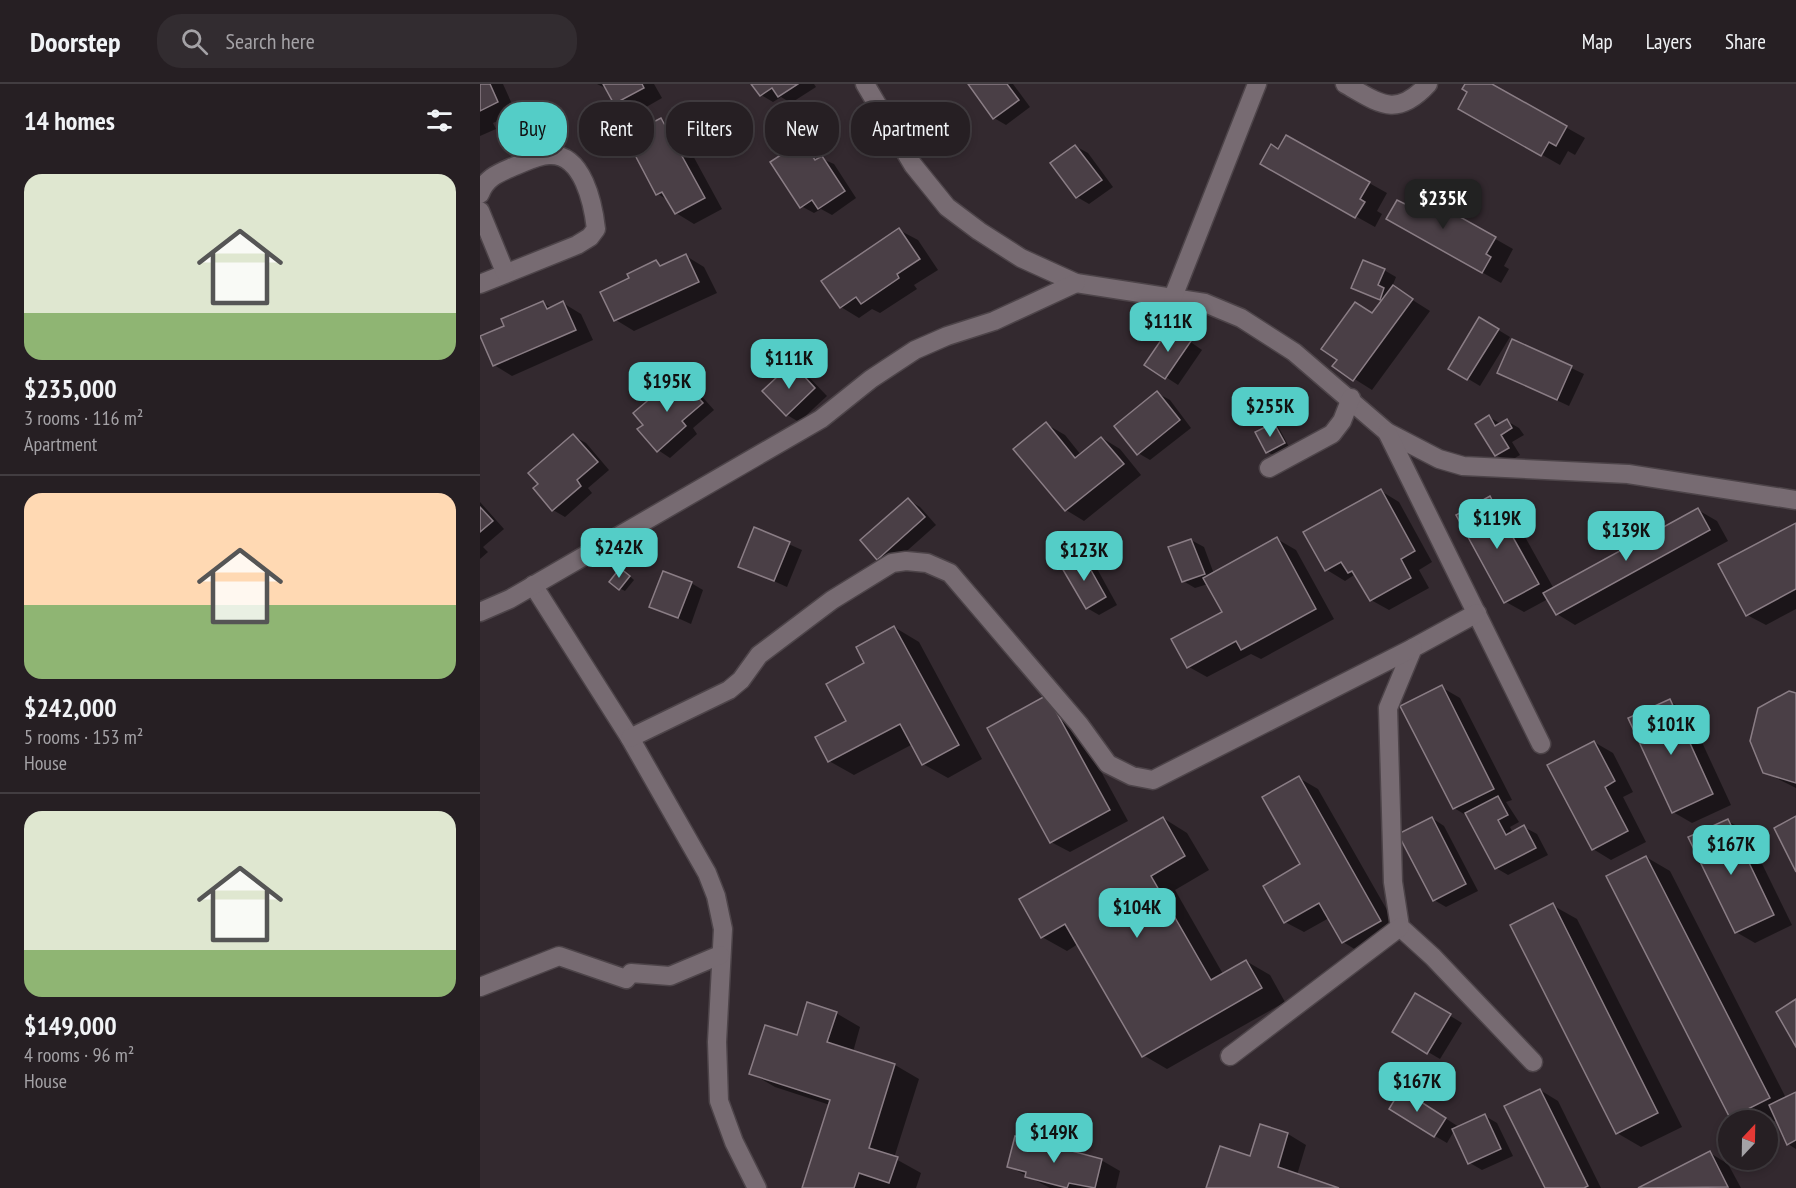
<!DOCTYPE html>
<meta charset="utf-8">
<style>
body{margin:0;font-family:"PT Sans Narrow",sans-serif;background:#322c30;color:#f1f3f6;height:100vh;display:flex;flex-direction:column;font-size:22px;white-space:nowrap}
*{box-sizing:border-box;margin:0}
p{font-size:20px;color:#a4a2a6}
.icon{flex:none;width:33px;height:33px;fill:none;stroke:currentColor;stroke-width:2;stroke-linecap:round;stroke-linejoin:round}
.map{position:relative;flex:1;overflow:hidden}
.sheet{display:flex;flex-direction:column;background:#261f23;width:480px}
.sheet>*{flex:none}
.top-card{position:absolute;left:18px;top:18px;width:570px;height:54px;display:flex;gap:12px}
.needle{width:39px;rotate:22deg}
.fabs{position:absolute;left:1238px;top:1026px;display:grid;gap:12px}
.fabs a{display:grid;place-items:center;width:60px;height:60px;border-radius:50%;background:#261f23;box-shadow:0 3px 9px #0003,0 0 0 2px #423d41;font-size:30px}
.price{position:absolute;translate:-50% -51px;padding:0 14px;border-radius:12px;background:#54cdc7;color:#111;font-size:20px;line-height:39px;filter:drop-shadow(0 2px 3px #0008)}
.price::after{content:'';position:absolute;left:50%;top:36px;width:18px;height:14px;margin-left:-9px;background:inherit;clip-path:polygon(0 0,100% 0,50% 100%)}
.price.active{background:#222;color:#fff}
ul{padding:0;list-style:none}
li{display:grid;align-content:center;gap:12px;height:318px;padding:0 24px}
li+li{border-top:2px solid #423d41}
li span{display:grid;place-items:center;height:186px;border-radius:18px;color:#555}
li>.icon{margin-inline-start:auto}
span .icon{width:108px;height:108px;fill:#fffc;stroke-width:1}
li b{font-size:26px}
h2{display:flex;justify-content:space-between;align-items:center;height:72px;padding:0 24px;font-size:26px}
.pill{padding:0 21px;border-radius:24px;background:#261f23;box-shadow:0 3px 9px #0003,0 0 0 2px #423d41;font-size:21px;line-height:54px}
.pill.active{background:#54cdc7;color:#111}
header{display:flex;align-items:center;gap:36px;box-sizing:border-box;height:84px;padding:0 30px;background:#261f23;border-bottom:2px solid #423d41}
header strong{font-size:28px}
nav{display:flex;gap:33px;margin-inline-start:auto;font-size:21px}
.search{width:420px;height:54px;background:#322c30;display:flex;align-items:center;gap:15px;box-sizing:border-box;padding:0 21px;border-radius:24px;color:#a4a2a6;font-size:22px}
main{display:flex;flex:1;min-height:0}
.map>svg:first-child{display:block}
.shadow{fill:#0007}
.building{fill:#4a3f46;stroke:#8a7d85;stroke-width:1.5}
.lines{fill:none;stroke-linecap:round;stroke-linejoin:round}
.minor-casing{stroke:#4d4449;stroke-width:21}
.minor{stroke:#776b72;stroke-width:18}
</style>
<header>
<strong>Doorstep</strong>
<div class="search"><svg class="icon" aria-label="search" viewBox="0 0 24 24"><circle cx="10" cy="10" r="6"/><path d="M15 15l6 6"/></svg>Search here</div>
<nav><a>Map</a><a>Layers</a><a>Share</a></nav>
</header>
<main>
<section class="sheet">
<h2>14 homes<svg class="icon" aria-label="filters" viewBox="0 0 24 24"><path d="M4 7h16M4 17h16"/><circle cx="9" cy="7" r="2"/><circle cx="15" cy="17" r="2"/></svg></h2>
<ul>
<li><span style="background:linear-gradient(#dfe7d0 75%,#8fb573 0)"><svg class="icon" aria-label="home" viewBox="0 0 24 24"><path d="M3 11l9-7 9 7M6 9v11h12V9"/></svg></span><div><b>$235,000</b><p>3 rooms · 116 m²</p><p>Apartment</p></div></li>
<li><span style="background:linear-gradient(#ffd9b3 60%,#8fb573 0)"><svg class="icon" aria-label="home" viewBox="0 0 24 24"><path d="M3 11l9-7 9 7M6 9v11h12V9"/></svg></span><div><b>$242,000</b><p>5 rooms · 153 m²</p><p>House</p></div></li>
<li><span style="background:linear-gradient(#dfe7d0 75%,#8fb573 0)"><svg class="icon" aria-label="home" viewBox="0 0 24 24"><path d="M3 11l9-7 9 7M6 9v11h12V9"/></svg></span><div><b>$149,000</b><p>4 rooms · 96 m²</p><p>House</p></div></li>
</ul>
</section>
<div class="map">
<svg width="1316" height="1104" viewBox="0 0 1316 1104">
<rect width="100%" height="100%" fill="#33292f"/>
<g class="shadow">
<path d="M0,0H23L36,29L13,39L16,45L0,52Z"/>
<path d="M117,0H174L182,14L154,30L136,19L129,6Z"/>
<path d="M273,0H334L336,3L311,19L301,13L293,18L281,11Z"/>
<path d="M489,0H533L550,23L526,41L514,34Z"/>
<path d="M987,0H1009L1105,54L1095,71L1088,67L1080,81L980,24L989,7Z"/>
<path d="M181,35L199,46L242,125L214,140L196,129L189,117L178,110L164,67Z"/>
<path d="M807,53L907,109L897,127L902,130L895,143L782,80L799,67Z"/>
<path d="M322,58L334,65L340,74L354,80L376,114L352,131L341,125L334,129L321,122Z"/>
<path d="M595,62L608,69L633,103L609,120L597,113Z"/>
<path d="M933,108L1033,165L1024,182L1029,185L1021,199L908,135L925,122Z"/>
<path d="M419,146L438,156L458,186L434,201L437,205L400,229L392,225L379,234L361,223Z"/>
<path d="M206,172L224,183L237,209L154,247L136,236L122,208L151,195L176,178L183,182Z"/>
<path d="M904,186L916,193L912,203L950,227L892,306L854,282L902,218L873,204Z"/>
<path d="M63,219L72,224L83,219L101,230L113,256L32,292L14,281L26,242Z"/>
<path d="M1000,235L1030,253L1000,302L970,284Z"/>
<path d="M702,252L722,266L698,301L666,280Z"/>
<path d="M1033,257L1104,290L1089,322L1019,289Z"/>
<path d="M312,281L324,288L347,312L319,338L307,331Z"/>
<path d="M198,292L210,299L234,326L213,344L217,350L190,374L178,366L165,341Z"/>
<path d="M677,309L690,316L711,344L670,376L658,369Z"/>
<path d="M1009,333L1021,340L1027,337L1039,344L1044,351L1032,358L1040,371L1028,378L1016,371Z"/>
<path d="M566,340L585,351L601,371L622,354L640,365L661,391L604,437L586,426Z"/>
<path d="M794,340L799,344L809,363L793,371L787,368Z"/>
<path d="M93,352L106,359L129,386L108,404L112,409L85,433L73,426L60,400Z"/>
<path d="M901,407L919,418L952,478L939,486L949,504L909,526L891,516L878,494L874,491L865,497L847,486Z"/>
<path d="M1010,413L1029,424L1074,505L1218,426L1237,437L1248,457L1095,541L1077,530L1068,515L1044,528L1026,518Z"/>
<path d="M428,416L440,423L456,441L410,482L398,475Z"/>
<path d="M0,418L24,445L3,463L8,468L0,475Z"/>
<path d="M1316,440V525L1286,541L1267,531Z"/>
<path d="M275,445L322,466L307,503L260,482Z"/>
<path d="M797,455L816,466L854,535L781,575L771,570L727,593L709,583L744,528L728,500L715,504L703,497L711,456L724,463L734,490Z"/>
<path d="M603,474L615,481L637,521L619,531L607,524Z"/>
<path d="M146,489L154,496L145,507L139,504Z"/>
<path d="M211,499L223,506L211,540L171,522Z"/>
<path d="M414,543L439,558L502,675L468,694L443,680L433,660L374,691L349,677L337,654L368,637L386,580Z"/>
<path d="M961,603L980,614L1032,716L1026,718L1039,738L1030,743L1033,749L1044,743L1057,750L1068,771L1028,791L1016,784L989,733L974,724Z"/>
<path d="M1316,611V704L1284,688Z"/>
<path d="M567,613L586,623L648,737L590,768L571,758Z"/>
<path d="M1189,617L1208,628L1251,721L1212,739L1193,728Z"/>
<path d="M1114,658L1133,669L1153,708L1143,713L1166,758L1131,776L1113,765Z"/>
<path d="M819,694L838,705L919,847L881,869L863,858L849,834L824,848L805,838L822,781Z"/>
<path d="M683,734L707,749L729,786L695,806L743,890L766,877L790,891L805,918L687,985L663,971L598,860L587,867L562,853Z"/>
<path d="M952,734L964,742L998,807L966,823L954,816Z"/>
<path d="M1248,737L1266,747L1312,841L1275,859L1256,848Z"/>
<path d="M1166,773L1190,787L1306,1014L1316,1010V1065L1308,1060L1297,1036L1287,1041V1036H1257L1251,1033Z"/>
<path d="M1072,821L1097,835L1202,1043L1161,1063L1137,1049Z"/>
<path d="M936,911L982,939L960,975L914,948Z"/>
<path d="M356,929L380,943L373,968L415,981L439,995L414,1074L441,1089L436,1104H324L350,1021L295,1003L271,989L318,953Z"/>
<path d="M1060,1006L1078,1017L1121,1104H1066Z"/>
<path d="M934,1014L979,1043L1005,1032L1017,1039L1033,1072L1002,1086L990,1079L974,1047L967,1059L955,1052Z"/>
<path d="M781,1042L808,1050L826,1061L817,1091L859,1104H728L771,1074Z"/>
<path d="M1230,1069L1248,1080L1261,1104H1161Z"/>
<path d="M621,1076L640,1087L636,1104H570L528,1082Z"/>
</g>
<g class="building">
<path d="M0,0H10L18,18L0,27Z"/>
<path d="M123,0H162L164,4L134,20Z"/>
<path d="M271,0H318L298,13L292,4L280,12Z"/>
<path d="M488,0H527L539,16L513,35Z"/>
<path d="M985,0H1012L1087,42L1076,62L1069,58L1061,72L978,25L987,8L982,5Z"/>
<path d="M181,34L225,114L195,130L182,108L176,111L155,71L162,67L152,49Z"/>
<path d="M806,51L890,98L880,115L885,118L875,134L780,80L791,60L798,65Z"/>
<path d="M322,57L335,76L342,72L365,107L338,125L332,116L320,124L290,78Z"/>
<path d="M595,61L622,96L596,114L570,79Z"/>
<path d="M932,106L1016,153L1006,170L1011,173L1002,189L906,135L917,116L925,120Z"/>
<path d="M419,144L440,175L417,190L419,194L381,220L376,213L360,224L341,197Z"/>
<path d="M206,170L219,198L134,237L120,208L149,194L147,190L176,176L180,182Z"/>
<path d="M883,176L905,185L898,201L904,204L900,216L871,204Z"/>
<path d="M913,201L933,215L873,297L852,282L857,276L841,265L875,218L892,229Z"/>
<path d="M63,217L67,225L83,217L96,246L13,282L0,252L24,242L21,235Z"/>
<path d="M999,233L1019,245L987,296L968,285Z"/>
<path d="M690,243L711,257L685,295L664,281Z"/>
<path d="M1032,255L1092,282L1077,316L1017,289Z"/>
<path d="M312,279L335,304L306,332L282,307Z"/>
<path d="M198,291L223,319L202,337L206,342L177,368L157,345L163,341L153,329Z"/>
<path d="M677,307L700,336L657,371L634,342Z"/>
<path d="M1009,331L1015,342L1027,335L1032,344L1021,351L1029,364L1015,372L995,340Z"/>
<path d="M566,338L595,374L621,353L644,380L585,427L533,365Z"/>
<path d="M794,339L805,359L786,369L775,348Z"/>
<path d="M93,350L118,378L97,396L101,402L72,427L53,404L58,400L48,389Z"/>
<path d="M901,405L935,467L921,475L931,494L890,517L872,487L868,489L861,478L845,487L823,448Z"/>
<path d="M1010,412L1059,500L1024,519L976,431Z"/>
<path d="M428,414L445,433L397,476L380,456Z"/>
<path d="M0,423L13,437L0,448Z"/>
<path d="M1218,424L1230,446L1076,531L1063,509Z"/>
<path d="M1316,439V505L1266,532L1238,480Z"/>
<path d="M274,443L310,458L294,497L258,483Z"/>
<path d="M797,453L836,525L761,566L756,557L707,584L691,555L742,528L723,494Z"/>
<path d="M711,455L725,490L702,498L688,463Z"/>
<path d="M603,472L626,513L606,525L582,484Z"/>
<path d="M140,484L150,492L139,506L129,498Z"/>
<path d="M183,487L212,498L198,534L169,523Z"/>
<path d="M414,542L479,661L442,681L420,640L348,678L335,653L366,637L346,600L384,579L376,563Z"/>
<path d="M962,601L1014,705L973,725L920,622Z"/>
<path d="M1309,607L1316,609V699L1283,689L1270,657L1278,624Z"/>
<path d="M567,611L630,726L570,759L507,644Z"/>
<path d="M1190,615L1233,710L1192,729L1148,634Z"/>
<path d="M1114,657L1135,697L1125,703L1148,747L1112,766L1067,681Z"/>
<path d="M819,692L901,837L862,859L839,819L804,839L783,802L820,780L782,713Z"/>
<path d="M1018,712L1028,731L1018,736L1026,751L1044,741L1056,764L1015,785L985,729Z"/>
<path d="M1316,732V788L1294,744Z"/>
<path d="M683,733L705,772L671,792L731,896L766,876L782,904L662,973L585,840L561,854L539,815Z"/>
<path d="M952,733L986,800L953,817L918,750Z"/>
<path d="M1248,735L1294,831L1255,849L1208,753Z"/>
<path d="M1166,772L1290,1014L1250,1034L1126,792Z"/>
<path d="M1073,819L1178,1029L1136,1050L1030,841Z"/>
<path d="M935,909L971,930L947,970L912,948Z"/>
<path d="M1316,915V963L1296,928Z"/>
<path d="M327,918L357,928L347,958L415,980L389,1064L418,1073L409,1099L379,1089L374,1104H322L350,1016L269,990L285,941L317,951Z"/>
<path d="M921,1005L966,1034L954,1053L909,1025Z"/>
<path d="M1060,1005L1108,1102L1104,1104H1065L1024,1022Z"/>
<path d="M1316,1008V1056L1307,1061L1289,1021Z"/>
<path d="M1005,1030L1021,1065L988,1080L972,1045Z"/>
<path d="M780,1040L808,1049L798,1083L859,1104H726L740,1062L770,1072Z"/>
<path d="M535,1052L622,1075L615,1104L589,1099L587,1104L545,1093L546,1088L527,1083Z"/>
<path d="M1230,1067L1248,1103L1158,1104Z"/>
</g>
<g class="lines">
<g class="minor-casing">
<g id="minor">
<path d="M385,0L433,81L467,123L499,147L541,174L596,199L725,219L761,234L814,268L907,348L959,375L983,382L1148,390L1316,416"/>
<path d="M865,0C899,19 916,35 948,0"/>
<path d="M0,110C6,93 19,89 35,82C45,78 60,70 71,71C103,71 113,119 116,145L110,153L97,161L0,200"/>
<path d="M0,127L25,188"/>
<path d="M693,213L777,0"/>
<path d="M907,348L1061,660"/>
<path d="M789,384L852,350L862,337L871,314"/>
<path d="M53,501L150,654L227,789L236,812L243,845L237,958L239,1017L254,1058L277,1104"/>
<path d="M0,528L30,515L341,335L391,295L435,266L467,252L514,237L596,199"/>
<path d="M997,529L933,564L908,624L913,798L920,843L953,873L1053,978"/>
<path d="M150,654L249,606L261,596L279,571L352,516L412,479L426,477L447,479L470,489L599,640L628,680L652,692L673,696L933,564"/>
<path d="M0,903L79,872L146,895L151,889L190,892L240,871"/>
<path d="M750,972L920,843"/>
</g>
</g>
<use href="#minor" class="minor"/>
</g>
</svg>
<div class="fabs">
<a><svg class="needle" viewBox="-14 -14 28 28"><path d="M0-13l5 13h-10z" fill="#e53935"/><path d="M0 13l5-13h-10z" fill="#a4a2a6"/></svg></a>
</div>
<b class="price active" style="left:963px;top:146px">$235K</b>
<b class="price" style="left:688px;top:269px">$111K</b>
<b class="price" style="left:309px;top:306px">$111K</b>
<b class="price" style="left:187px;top:329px">$195K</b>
<b class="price" style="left:790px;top:354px">$255K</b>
<b class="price" style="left:1017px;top:466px">$119K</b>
<b class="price" style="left:1146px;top:478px">$139K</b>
<b class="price" style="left:139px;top:495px">$242K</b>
<b class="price" style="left:604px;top:498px">$123K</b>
<b class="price" style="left:1191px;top:672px">$101K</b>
<b class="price" style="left:1251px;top:792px">$167K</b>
<b class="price" style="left:657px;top:855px">$104K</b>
<b class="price" style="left:937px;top:1029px">$167K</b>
<b class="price" style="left:574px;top:1080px">$149K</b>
<div class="top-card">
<a class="pill active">Buy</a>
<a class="pill">Rent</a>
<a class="pill">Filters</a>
<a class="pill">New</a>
<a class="pill">Apartment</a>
</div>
</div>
</main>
